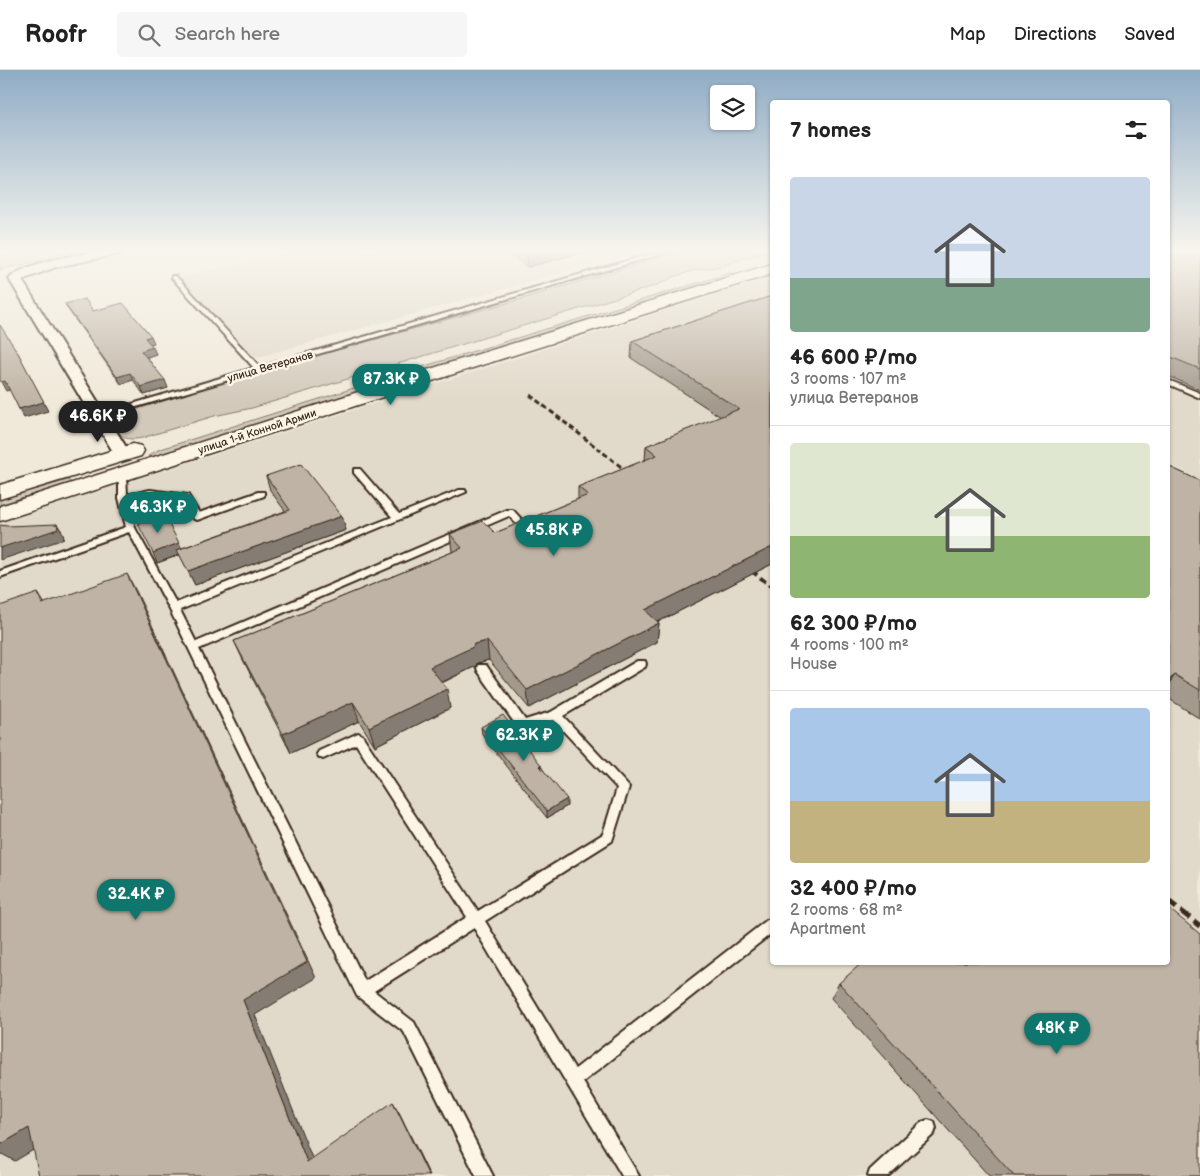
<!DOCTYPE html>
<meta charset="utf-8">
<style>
body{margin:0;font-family:"Balsamiq Sans",sans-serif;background:#f6f6f6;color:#222;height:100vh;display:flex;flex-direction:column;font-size:19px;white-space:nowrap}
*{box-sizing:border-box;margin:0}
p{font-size:16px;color:#767676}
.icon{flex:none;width:28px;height:28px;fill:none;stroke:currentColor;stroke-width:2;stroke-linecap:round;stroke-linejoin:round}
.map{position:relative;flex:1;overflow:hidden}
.drawer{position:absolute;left:770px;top:30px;width:400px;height:865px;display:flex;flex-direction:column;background:#fff;border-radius:5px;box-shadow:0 1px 4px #0004}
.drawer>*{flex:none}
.buttons{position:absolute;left:710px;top:15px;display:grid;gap:10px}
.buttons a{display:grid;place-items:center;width:45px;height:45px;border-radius:5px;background:#fff;box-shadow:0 1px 4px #0004;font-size:25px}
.price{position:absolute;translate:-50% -42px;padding:0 11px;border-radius:18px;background:#0f766e;color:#fff;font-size:16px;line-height:32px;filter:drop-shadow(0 1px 2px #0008)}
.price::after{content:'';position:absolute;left:50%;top:30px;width:15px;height:11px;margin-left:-8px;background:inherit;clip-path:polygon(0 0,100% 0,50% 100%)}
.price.selected{background:#222;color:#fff}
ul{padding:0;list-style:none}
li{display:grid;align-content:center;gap:10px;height:265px;padding:0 20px}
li+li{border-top:1px solid #e0e0e0}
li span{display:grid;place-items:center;height:155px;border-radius:5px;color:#555}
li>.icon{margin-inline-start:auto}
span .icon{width:90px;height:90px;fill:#fffc;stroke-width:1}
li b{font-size:21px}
h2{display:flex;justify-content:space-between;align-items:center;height:60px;padding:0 20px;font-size:21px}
header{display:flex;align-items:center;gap:30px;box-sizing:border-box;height:70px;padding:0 25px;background:#fff;border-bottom:1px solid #e0e0e0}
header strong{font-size:24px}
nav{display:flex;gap:28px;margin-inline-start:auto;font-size:18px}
.search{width:350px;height:45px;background:#f6f6f6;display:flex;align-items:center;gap:12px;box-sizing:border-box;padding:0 18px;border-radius:5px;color:#767676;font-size:19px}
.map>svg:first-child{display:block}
.built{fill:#e1d9c9}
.green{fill:#d2c9ba;stroke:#867a6c}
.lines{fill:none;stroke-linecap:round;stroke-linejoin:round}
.service-casing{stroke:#3b2a1e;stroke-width:4}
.minor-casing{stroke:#3b2a1e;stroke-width:4}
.secondary-casing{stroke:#3b2a1e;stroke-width:3}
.service{fill:#fcf5e5;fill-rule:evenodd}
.minor{fill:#fcf5e5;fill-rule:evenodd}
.secondary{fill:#fcf5e5;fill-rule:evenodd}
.rail-far2{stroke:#3b2a1e;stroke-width:3;stroke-dasharray:5.5 3;stroke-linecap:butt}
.rail-far1{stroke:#3b2a1e;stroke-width:4;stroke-dasharray:7 4;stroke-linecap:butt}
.rail{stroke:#3b2a1e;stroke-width:5.5;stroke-dasharray:11 5.5;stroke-linecap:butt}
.wall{fill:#a39a8d;stroke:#3b2a1e}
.shaded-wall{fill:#857d73;stroke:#3b2a1e}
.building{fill:#beb3a4;stroke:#3b2a1e}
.labels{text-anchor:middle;stroke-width:5;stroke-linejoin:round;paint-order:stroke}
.far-street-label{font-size:11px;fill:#3b2a1e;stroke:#fcf5e5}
</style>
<header>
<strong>Roofr</strong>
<div class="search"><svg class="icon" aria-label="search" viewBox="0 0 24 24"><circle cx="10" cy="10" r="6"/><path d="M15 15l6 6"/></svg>Search here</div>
<nav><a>Map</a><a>Directions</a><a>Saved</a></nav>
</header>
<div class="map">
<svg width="1200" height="1106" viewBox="0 0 1200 1106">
<rect width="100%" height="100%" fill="#f0e9d9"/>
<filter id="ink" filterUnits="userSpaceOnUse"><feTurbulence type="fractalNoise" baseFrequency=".02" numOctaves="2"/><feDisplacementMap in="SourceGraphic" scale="10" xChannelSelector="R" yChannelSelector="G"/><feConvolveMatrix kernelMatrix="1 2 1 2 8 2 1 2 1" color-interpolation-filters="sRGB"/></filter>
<g filter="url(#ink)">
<g class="built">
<path d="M299,180H644L255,288L178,208Z"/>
<path d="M1200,180V409L1168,394V214Z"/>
<path d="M767,208L772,210V892H1168V402L1200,418V1106H0V453Z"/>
</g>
<g class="green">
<path d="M0,180H83L0,200Z"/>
<path d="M687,180H772L717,197L696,200L673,207L655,216L252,338L214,346L142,368C127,371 122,368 114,356L119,348L135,340L250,304L521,229Z"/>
<path d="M730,203L736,204L152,388L148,386L158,380L392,306Z"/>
<path d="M68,410L71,412L67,415L0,436V429Z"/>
</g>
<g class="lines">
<g class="service-casing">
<g id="service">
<path d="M665,180H675L102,347H99L95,345L254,298L172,208V206H176L260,297Z"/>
<path d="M1168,310L1200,323V328L1168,314Z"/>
<path d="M354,399H360L399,444L459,420H465L466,422L180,540L196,572L507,440H513L533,462L529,465L526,464L509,446L199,579L365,911L467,847L356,674L323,689L319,687L317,684L319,681L354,665L358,663L362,665L478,841L603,764L617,718L553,650L522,659L518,658L478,601L477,598L478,595H486L525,650L551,642L637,591H645L646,594L645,597L563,646L629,717L612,771L485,851L575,999L767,850L772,849V863L583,1012L639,1106H622L474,858L374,921L414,952L493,1106H476L404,962L357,926L169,538L129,462L0,507V501L126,457L119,428V403H122L126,405L127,425L150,420L188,425L199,443L258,422H264V426L197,450L194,449L182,429L150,426L128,430L135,458L176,533L392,447L354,403Z"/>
<path d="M928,1050L934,1052L936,1058L934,1064L888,1106H868L870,1100L922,1052Z"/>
</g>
</g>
<g class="minor-casing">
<path id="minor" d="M106,180H129L124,183L56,197L22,210L131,385L129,388H117L115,385L9,209C24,192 83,184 106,180Z"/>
</g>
<g class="secondary-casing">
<g id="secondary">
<path d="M772,194V204L463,301L0,451V436L449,293Z"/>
<path d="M133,374L141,376L144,381L141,386L0,429V415Z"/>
</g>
</g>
<use href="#service" class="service"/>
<use href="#minor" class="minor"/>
<use href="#secondary" class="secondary"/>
<path class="rail-far2" d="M530,325L634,407"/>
<path class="rail-far1" d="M743,494L772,517"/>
<path class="rail" d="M1168,831L1200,856"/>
</g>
<g class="wall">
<path d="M502,180H591L528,197Z"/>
<path d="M1168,180H1200V320L1168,306Z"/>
<path d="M772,226V494L658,552L659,553L657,572L529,638L489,590L477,593L476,596L442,613L450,638L375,676L359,651L291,683L243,590L234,571L452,482L450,464L495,463L578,429V417L645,390L646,376L721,347L631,288L632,271Z"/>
<path d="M65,234L93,241L154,273L150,274L156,284L147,287L168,318L144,325L133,310L121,314L69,241Z"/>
<path d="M1168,396L1200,411V649L1168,628Z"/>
<path d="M266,406L342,446L346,460L195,515L180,485L157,493L182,478L285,441L270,420Z"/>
<path d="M481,657L541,695L542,698L567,736L547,748L482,664Z"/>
<path d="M839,913L1200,1106H989L831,928Z"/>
</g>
<g class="shaded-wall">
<path d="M547,180H591L528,197L527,185Z"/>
<path d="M151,266L154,273L148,275L145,268Z"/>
<path d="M153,277L156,284L144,288L141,281Z"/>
<path d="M18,283L48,341L24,348L19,339Z"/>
<path d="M130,303L133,310L121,314L117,307Z"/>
<path d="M165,310L168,318L144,325L141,317Z"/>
<path d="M5,311L10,320L6,321L1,312Z"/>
<path d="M342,446L346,460L195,515L188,501Z"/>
<path d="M57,454L63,463L64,469L0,490V478Z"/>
<path d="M179,473L184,483L157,493L153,483Z"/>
<path d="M772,477V494L644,559L645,540Z"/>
<path d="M127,504L137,523L316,908L255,945L318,1103L307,1092L243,930Z"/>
<path d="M38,523L50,542L42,534Z"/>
<path d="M659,553L657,572L529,638L527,620Z"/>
<path d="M487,571L489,590L477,593L476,596L434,616L430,597L474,574Z"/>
<path d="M1175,605L1168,615V611Z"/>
<path d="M447,619L450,638L375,676L369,657Z"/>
<path d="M353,632L359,651L291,683L283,664Z"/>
<path d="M567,729V736L547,748V741Z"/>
<path d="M393,1032L400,1044L430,1106H429Z"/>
<path d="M29,1058L50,1070L15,1091L0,1083V1075Z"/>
</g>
<g class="building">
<path d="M519,180H547L527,185Z"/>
<path d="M1168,180H1200V299L1168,286Z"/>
<path d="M772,226V477L645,540L659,553L527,620L487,571L474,574L473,577L430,597L447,619L369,657L353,632L283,664L234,571L462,478L450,464L483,451L495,463L588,425L578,417L657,385L646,376L739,339L632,271Z"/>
<path d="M85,229L93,241L123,233L151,266L145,268L153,277L141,281L165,310L141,317L130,303L117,307L65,234Z"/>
<path d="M0,255L18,283L44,332L19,339L5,311L1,312L0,310Z"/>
<path d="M301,394L342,446L188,501L177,480L290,440L266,406Z"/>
<path d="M1168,396L1200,411V620L1175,605L1168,611Z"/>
<path d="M164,445L179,473L153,483L138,454Z"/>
<path d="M57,454L58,459L0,478V455L7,456Z"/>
<path d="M127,504L307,892L243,930L307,1092L393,1032L429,1106H39L29,1058L0,1075V536L38,523L42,534Z"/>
<path d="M503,645L541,695L540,696L567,729L547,741L481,657Z"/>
<path d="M1168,838L1200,864V1106H1014L839,913L863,892H1168Z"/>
</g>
</g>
<linearGradient id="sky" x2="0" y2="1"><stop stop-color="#8facc5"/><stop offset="0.54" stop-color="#f8f5ee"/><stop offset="1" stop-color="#f8f5ee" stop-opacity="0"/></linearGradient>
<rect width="1200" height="335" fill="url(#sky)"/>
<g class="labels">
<g class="far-street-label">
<text transform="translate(270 296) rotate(-16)" y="4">улица Ветеранов</text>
<text transform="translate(257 361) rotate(-18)" y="4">улица 1-й Конной Армии</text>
</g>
</g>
</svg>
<div class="buttons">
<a><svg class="icon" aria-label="layers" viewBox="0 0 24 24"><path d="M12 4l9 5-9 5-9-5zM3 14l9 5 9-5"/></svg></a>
</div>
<b class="price" style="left:391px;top:336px">87.3K ₽</b>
<b class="price selected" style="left:98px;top:373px">46.6K ₽</b>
<b class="price" style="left:158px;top:464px">46.3K ₽</b>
<b class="price" style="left:554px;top:487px">45.8K ₽</b>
<b class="price" style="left:524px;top:692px">62.3K ₽</b>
<b class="price" style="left:136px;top:851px">32.4K ₽</b>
<b class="price" style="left:1057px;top:985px">48K ₽</b>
<section class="drawer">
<h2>7 homes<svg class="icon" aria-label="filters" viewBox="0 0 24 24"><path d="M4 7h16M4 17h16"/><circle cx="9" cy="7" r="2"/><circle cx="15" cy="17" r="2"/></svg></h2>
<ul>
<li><span style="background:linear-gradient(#c9d6e8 65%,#7fa58c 0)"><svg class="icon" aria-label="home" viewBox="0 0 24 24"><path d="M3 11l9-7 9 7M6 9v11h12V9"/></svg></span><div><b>46 600 ₽/mo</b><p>3 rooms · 107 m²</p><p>улица Ветеранов</p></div></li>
<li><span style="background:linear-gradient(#dfe7d0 60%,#8fb573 0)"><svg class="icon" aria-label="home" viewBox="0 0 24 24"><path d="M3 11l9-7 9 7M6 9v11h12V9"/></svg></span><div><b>62 300 ₽/mo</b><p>4 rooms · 100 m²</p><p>House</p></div></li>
<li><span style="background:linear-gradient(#a9c7e8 60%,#c2b280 0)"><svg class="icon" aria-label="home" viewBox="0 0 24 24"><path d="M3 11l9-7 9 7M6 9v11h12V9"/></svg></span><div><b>32 400 ₽/mo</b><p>2 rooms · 68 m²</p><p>Apartment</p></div></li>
</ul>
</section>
</div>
